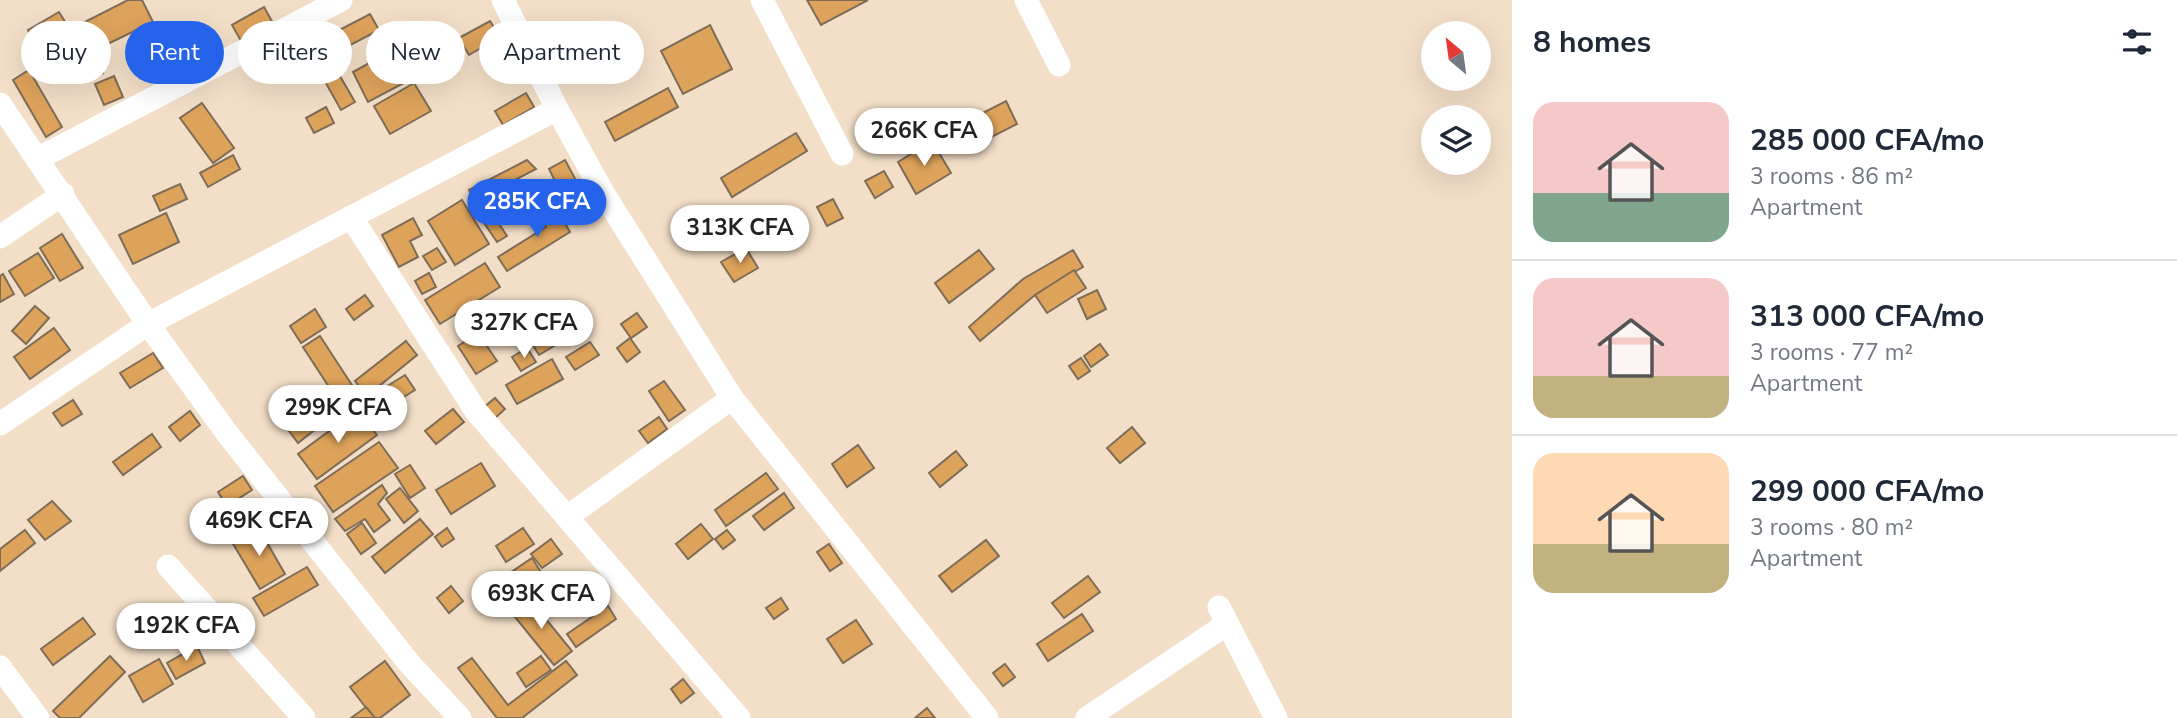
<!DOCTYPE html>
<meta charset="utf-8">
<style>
body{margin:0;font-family:"Nunito Sans",sans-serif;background:#f6f6f7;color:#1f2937;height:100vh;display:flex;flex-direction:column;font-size:26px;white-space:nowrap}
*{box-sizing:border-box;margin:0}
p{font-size:23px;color:#747a83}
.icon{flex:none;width:38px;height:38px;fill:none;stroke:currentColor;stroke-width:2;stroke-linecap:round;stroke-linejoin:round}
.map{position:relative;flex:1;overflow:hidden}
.panel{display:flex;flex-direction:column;background:#fff;width:665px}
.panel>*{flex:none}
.hud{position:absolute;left:21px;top:21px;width:665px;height:63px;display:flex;gap:14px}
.needle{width:46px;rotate:331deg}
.tools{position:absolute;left:1421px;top:21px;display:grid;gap:14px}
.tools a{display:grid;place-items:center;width:70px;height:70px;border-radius:50%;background:#fff;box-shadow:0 7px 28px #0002;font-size:35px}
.price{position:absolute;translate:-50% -60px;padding:0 16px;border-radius:24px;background:#fff;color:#222;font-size:23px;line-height:46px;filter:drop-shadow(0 2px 4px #0008)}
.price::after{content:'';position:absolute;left:50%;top:42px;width:21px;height:16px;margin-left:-10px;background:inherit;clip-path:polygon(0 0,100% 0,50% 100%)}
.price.active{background:#2563eb;color:#fff}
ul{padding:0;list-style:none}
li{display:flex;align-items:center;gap:21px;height:175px;padding:0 21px}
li+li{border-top:2px solid #e0e1e3}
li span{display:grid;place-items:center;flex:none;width:196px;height:140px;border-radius:21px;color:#555}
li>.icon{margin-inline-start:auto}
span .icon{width:84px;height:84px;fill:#fffc;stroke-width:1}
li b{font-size:30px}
h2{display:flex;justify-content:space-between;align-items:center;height:84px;padding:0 21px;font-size:30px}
.tag{padding:0 24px;border-radius:32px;background:#fff;box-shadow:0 7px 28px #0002;font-size:24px;line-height:63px}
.tag.active{background:#2563eb;color:#fff}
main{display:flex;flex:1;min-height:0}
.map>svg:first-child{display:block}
.building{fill:#dea35b;stroke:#7f6d58;stroke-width:2}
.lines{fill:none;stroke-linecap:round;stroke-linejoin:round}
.street{stroke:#fff;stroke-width:23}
</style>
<main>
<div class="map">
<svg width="1512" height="718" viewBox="0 0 1512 718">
<rect width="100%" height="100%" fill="#f3dfc8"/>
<g class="building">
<path d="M128,0H142L153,22L83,56L69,30Z"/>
<path d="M807,0H868L821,25Z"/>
<path d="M264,7L273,23L241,41L232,25Z"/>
<path d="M59,12L79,44L48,63L28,30Z"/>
<path d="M370,14L379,30L337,52L328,36Z"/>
<path d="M490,21L500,37L469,55L459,38Z"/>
<path d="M160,24L180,58L167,66L146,33Z"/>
<path d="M710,25L732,69L683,94L661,51Z"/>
<path d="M400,46L417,76L368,102L353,72Z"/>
<path d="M95,59L103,73L94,78L86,65Z"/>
<path d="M29,70L62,127L46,137L13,80Z"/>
<path d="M337,71L355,102L341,110L323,78Z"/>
<path d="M114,76L123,97L104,105L95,84Z"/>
<path d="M414,83L431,111L390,134L374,106Z"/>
<path d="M668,88L678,107L615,141L605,122Z"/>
<path d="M526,93L534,107L503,125L495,111Z"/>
<path d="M1006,101L1017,124L982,142L971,119Z"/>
<path d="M202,103L234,148L213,163L180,118Z"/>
<path d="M326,107L334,123L314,133L306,118Z"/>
<path d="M796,133L807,151L732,197L721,178Z"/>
<path d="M932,141L951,173L916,194L898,162Z"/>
<path d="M233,155L240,169L208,187L200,173Z"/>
<path d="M527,160L536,169L509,183L514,194L480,211L469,190Z"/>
<path d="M565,160L579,186L562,195L549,169Z"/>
<path d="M884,171L893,187L875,198L865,181Z"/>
<path d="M180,184L187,199L160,211L153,196Z"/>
<path d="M833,199L843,218L827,226L817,207Z"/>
<path d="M462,200L489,244L455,265L428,221Z"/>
<path d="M554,205L570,232L507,271L498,257L546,227L539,214Z"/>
<path d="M490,210L507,236L497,242L480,217Z"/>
<path d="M166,213L179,242L133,264L119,235Z"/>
<path d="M413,218L422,235L410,241L418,257L399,267L382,235Z"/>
<path d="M62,234L83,268L60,281L40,248Z"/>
<path d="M437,248L446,262L432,270L423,256Z"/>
<path d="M746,248L758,268L734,282L721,262Z"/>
<path d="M979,250L994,269L949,303L935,283Z"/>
<path d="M1073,250L1083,267L1035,295L980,341L969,327L1023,279Z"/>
<path d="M38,253L54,278L25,296L9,271Z"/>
<path d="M485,263L500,287L440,324L425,300Z"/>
<path d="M1074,270L1086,288L1047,313L1035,295Z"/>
<path d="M429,273L436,287L422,294L415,281Z"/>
<path d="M3,274L14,294L0,302V276Z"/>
<path d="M1097,290L1106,309L1087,319L1078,299Z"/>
<path d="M365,295L373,306L354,320L346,309Z"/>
<path d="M35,306L49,318L26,344L12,331Z"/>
<path d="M315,309L326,327L301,343L290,326Z"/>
<path d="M637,313L647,327L631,338L621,324Z"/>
<path d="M538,319L554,346L539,355L523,329Z"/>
<path d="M54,328L70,350L30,379L14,357Z"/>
<path d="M478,333L497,361L476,374L458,346Z"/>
<path d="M320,336L359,396L342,407L303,347Z"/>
<path d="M630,338L640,352L627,362L617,348Z"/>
<path d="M406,341L417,355L367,396L355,381Z"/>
<path d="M590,342L599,355L575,370L566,357Z"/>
<path d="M1100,344L1108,355L1091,367L1084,356Z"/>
<path d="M527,348L536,362L521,371L512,357Z"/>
<path d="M153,353L163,368L130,388L120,373Z"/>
<path d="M1081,358L1090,371L1078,379L1069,366Z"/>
<path d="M552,359L563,379L517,404L506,385Z"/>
<path d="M405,375L415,390L370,418L360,403Z"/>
<path d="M664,381L685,410L669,421L649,391Z"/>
<path d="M495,398L505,409L493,420L483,408Z"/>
<path d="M73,400L82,414L62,426L53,413Z"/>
<path d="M314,404L327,420L298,443L286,427Z"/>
<path d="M453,409L464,422L436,444L425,431Z"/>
<path d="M358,410L377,435L317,479L298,454Z"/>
<path d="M190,411L200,425L180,441L169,427Z"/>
<path d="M659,417L667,429L648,443L639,431Z"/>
<path d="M1132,427L1145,443L1120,463L1107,448Z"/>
<path d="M152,434L161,447L123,475L113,462Z"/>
<path d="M379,442L398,468L333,512L315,486Z"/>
<path d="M858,445L874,468L847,487L832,464Z"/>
<path d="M956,451L967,465L940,487L929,473Z"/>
<path d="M481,463L495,486L451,514L436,490Z"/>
<path d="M410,465L425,488L410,498L395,474Z"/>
<path d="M766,473L778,489L726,526L715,510Z"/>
<path d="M243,476L252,490L227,506L218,492Z"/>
<path d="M382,485L387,493L378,504L390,520L374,532L365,519L345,531L335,519Z"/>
<path d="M400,488L418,511L404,523L386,499Z"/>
<path d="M784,493L794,508L764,530L753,516Z"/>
<path d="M52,501L71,521L45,540L28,520Z"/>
<path d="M420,519L433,534L385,573L372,557Z"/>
<path d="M362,523L376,543L361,554L347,534Z"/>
<path d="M701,524L713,539L688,559L676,544Z"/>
<path d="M258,527L285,574L260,589L232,542Z"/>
<path d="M447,528L454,539L442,547L435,537Z"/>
<path d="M523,528L534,544L506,562L496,546Z"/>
<path d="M25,530L35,543L0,571V549Z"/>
<path d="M727,530L735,540L723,549L715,539Z"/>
<path d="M551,539L562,554L542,568L531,554Z"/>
<path d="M986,540L999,556L952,592L939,576Z"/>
<path d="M829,544L842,563L830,571L817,552Z"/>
<path d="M532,558L544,577L505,604L492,585Z"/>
<path d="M307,567L318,585L264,616L253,598Z"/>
<path d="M1088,576L1100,592L1064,618L1052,603Z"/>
<path d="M451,586L463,601L449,613L437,598Z"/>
<path d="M528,597L572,651L554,665L511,612Z"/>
<path d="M781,598L788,609L774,619L766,608Z"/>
<path d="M608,606L616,619L576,647L567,634Z"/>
<path d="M1082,614L1093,631L1048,661L1037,644Z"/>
<path d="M83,618L95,634L53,665L41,649Z"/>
<path d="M856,620L872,644L843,663L827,639Z"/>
<path d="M197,646L205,663L176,679L167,663Z"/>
<path d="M110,656L125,672L79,718H60L53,711Z"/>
<path d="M541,656L551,670L526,687L517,673Z"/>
<path d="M472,658L508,705L566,661L577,675L522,718H497L458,668Z"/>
<path d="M159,659L173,684L143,702L129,676Z"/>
<path d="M385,661L410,695L380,718H374L350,687Z"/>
<path d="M1005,664L1015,677L1003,686L993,673Z"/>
<path d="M683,679L694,693L681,703L671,689Z"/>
<path d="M366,707L375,718H351Z"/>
<path d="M927,708L935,718H915Z"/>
</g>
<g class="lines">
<g class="street">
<path d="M762,0L842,154"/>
<path d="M1026,0L1059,65"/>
<path d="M0,104L148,324L226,432L409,663L460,718"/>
<path d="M557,109L602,191L732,398L987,718"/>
<path d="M39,158L341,0"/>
<path d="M351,217L476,411L739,718"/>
<path d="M0,237L63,194"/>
<path d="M0,424L148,324L557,109L503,0"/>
<path d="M567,517L732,398"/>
<path d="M168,566L304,718"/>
<path d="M1219,607L1276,718"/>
<path d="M0,667L38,718"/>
<path d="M1087,718L1227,624"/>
</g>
</g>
</svg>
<div class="tools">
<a><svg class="needle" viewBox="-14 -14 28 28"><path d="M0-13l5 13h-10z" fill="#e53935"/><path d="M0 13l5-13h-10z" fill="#747a83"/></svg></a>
<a><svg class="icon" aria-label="layers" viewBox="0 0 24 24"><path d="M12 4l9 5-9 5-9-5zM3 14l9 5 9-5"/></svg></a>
</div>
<b class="price" style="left:924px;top:168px">266K CFA</b>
<b class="price active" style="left:537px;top:239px">285K CFA</b>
<b class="price" style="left:740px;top:265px">313K CFA</b>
<b class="price" style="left:524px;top:360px">327K CFA</b>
<b class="price" style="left:338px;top:445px">299K CFA</b>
<b class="price" style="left:259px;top:558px">469K CFA</b>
<b class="price" style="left:541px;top:631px">693K CFA</b>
<b class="price" style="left:186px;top:663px">192K CFA</b>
<div class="hud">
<a class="tag">Buy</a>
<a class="tag active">Rent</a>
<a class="tag">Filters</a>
<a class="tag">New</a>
<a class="tag">Apartment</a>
</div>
</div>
<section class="panel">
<h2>8 homes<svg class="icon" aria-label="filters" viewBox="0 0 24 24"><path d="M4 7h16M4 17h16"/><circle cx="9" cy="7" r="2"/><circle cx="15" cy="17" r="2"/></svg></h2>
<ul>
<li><span style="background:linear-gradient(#f6c9c9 65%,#7fa58c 0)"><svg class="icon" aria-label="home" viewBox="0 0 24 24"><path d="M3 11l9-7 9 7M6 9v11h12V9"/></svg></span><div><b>285 000 CFA/mo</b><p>3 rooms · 86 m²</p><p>Apartment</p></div></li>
<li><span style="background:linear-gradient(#f6c9c9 70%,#c2b280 0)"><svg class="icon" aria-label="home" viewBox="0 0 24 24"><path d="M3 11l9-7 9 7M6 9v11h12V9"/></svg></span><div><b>313 000 CFA/mo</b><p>3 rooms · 77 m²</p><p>Apartment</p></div></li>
<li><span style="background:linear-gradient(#ffd9b3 65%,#c2b280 0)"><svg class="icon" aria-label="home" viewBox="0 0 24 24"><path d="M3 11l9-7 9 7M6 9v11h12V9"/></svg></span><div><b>299 000 CFA/mo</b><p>3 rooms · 80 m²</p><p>Apartment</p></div></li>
</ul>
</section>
</main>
